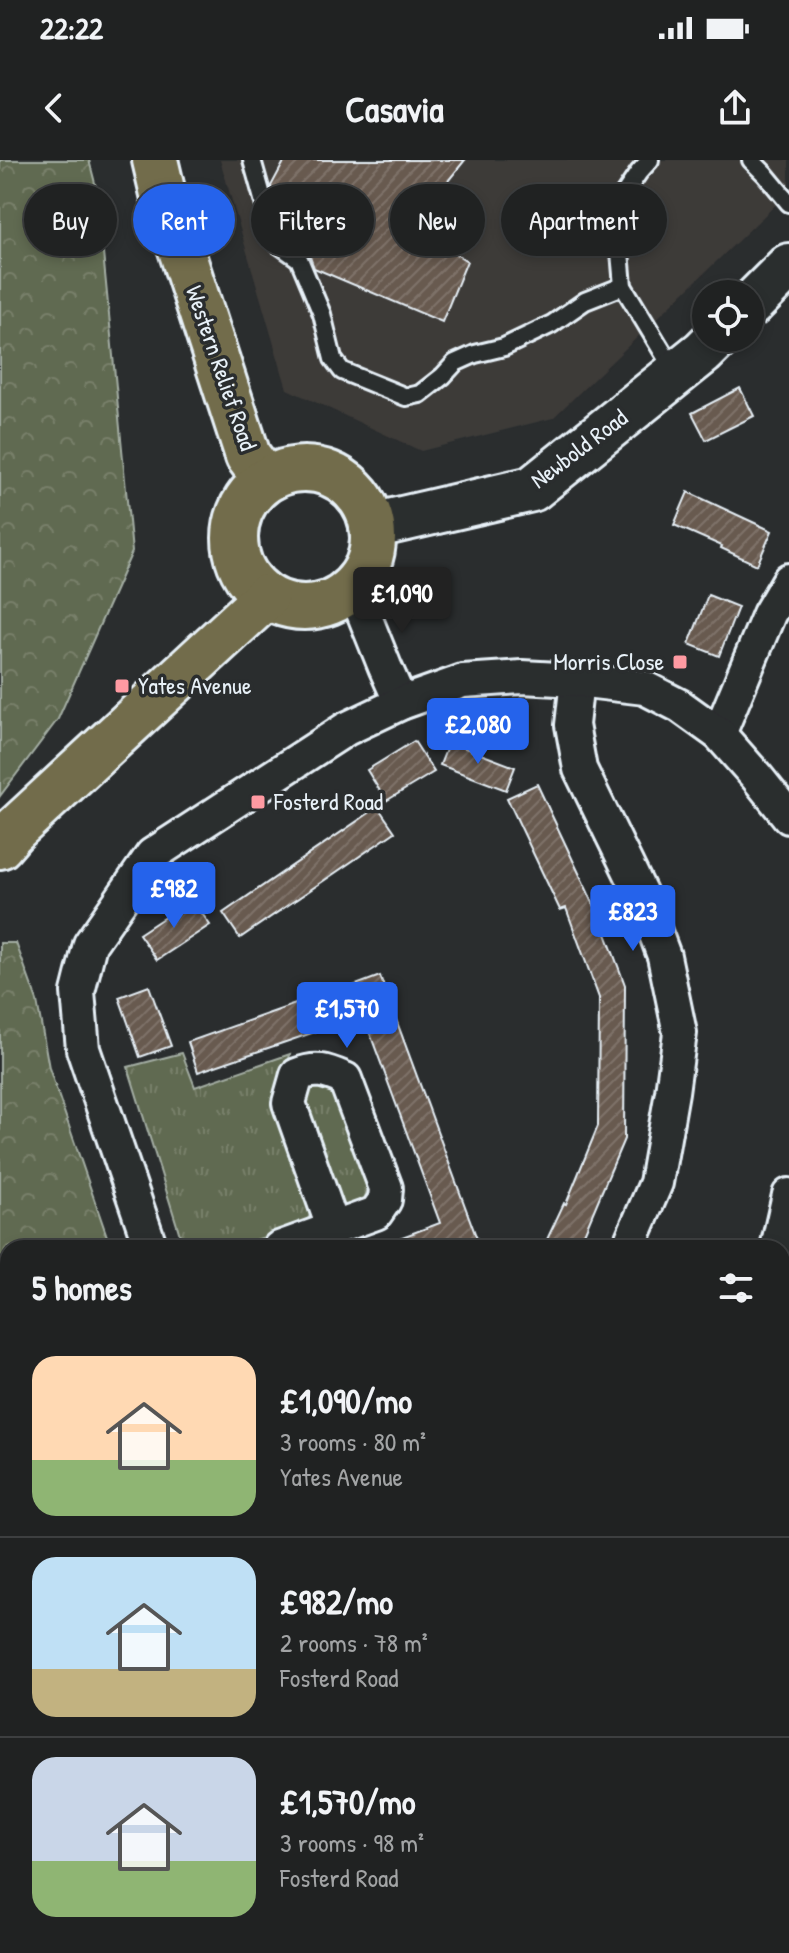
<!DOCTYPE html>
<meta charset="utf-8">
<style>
body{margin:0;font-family:"Patrick Hand",sans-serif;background:#2d2f2f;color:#f1f3f6;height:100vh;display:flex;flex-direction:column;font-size:30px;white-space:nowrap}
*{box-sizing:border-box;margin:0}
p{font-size:26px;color:#a2a4a5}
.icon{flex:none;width:44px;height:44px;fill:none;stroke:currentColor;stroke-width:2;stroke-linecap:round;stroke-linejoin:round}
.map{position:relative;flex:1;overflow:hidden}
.side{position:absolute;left:0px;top:1080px;width:790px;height:714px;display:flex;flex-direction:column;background:#202222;border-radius:24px 24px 0 0;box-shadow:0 4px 12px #0003,0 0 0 2px #3d3f40}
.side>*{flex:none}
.guide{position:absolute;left:24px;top:24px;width:742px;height:72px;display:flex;gap:16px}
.controls{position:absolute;left:692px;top:120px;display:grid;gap:16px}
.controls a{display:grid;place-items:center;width:72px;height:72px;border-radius:50%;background:#202222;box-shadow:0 4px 12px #0003,0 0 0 2px #3d3f40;font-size:40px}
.price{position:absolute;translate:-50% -68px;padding:0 18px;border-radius:8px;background:#2563eb;color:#fff;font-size:26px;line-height:52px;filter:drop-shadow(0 2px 4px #0008)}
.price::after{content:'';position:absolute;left:50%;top:48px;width:24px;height:18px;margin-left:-12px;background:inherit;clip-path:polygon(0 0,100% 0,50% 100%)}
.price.current{background:#222;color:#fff}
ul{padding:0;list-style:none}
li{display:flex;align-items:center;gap:24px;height:200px;padding:0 32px}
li+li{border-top:2px solid #3d3f40}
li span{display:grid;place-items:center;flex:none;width:224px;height:160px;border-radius:24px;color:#555}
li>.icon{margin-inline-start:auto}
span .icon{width:96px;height:96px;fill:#fffc;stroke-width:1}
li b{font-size:34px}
h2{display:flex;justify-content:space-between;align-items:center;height:96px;padding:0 32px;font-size:34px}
.chip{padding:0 28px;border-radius:36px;background:#202222;box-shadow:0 4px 12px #0003,0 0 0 2px #3d3f40;font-size:28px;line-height:72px}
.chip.current{background:#2563eb;color:#fff}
.status{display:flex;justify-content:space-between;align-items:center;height:56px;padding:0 40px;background:#202222;direction:ltr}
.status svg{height:22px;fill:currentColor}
header{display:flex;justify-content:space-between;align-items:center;height:104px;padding:0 32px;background:#202222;font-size:36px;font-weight:700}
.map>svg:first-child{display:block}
.built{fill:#3d3a38}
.grass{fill:url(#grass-tufts);stroke:#a4aea4;stroke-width:2}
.forest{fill:url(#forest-crowns);stroke:#a4aea4;stroke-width:2}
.building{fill:url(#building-hatch);stroke:#e8f1f8;stroke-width:2}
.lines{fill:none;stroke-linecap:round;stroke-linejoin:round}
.lane-casing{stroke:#e8f1f8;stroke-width:22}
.street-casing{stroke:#e8f1f8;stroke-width:38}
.secondary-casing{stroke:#e8f1f8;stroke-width:50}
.highway-casing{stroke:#e8f1f8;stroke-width:50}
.lane{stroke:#2a2d2e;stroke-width:16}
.street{stroke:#2a2d2e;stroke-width:32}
.secondary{stroke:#2a2d2e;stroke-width:44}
.highway{stroke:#726c4b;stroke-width:44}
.poi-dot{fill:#ff9aa2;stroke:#2a2d2e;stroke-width:3}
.labels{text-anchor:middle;stroke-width:7;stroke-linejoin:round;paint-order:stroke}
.street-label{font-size:24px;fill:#e8f1f8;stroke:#2a2d2e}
.poi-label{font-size:24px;fill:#e8f1f8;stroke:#2a2d2e;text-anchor:start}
</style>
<div class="status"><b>22:22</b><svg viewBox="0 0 49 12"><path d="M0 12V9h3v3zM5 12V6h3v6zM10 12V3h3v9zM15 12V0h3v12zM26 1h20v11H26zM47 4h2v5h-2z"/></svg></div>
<header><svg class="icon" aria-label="back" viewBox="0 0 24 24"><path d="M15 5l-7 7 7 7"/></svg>Casavia<svg class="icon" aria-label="share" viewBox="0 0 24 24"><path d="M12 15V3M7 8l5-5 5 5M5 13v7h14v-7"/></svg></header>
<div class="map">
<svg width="789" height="1793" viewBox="0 0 789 1793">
<defs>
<pattern id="grass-tufts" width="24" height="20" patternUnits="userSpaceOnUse" patternTransform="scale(2)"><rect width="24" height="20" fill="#616a51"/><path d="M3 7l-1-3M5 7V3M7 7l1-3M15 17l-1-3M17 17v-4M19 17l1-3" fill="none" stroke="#78806b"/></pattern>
<pattern id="forest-crowns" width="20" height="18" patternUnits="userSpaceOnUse" patternTransform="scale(2)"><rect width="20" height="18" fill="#616a51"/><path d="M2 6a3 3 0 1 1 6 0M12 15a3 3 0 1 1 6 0" fill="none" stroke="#78806b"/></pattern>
<pattern id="building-hatch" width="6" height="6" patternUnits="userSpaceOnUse" patternTransform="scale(2)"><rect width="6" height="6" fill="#685a4f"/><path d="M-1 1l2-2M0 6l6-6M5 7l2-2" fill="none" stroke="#7e7269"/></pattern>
</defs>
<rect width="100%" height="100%" fill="#2a2d2e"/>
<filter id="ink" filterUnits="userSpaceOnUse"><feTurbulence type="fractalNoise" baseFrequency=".0125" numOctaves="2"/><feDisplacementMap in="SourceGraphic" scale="16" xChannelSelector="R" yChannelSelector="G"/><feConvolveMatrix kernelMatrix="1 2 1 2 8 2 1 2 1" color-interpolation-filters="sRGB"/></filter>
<g filter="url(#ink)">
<path class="built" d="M220,0H789V32L553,258L421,291L287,229Z"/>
<g class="grass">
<path d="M182,893L195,927L290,894L279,948L315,1045L306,1063L232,1088H184L128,907Z"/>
<path d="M306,925L334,928L369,1027L364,1039L351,1048L339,1044L301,939Z"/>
</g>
<g class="forest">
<path d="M0,0H89L97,31L132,392L58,559L0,636Z"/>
<path d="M0,783H16L37,841L49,908L111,1088H8V1434L0,1438Z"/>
</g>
<g class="building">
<path d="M285,0H465L444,26L432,79L467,101L442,162L314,108L309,94L303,88L293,60L277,48L271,26Z"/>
<path d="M740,228L754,256L706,280L692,253Z"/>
<path d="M688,332L772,371L757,405L721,388L722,386L674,365Z"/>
<path d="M708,435L738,447L719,496L689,484Z"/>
<path d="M414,581L434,612L386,641L367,610Z"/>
<path d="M449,582L515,607L506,630L440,605Z"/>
<path d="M537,624L594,745L595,744L625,825L624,979L578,1088H543L564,1043L566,1044L598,966L599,838L566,748L560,750L507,638Z"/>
<path d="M378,647L395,672L240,778L223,753Z"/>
<path d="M192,739L210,765L157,800L139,774Z"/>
<path d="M380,816L477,1079L454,1088H378V1086L440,1063L362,852L314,870L315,872L198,912L188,882L304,841L305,844Z"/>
<path d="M149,826L171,886L140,897L119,837Z"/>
</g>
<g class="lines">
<g class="lane-casing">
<g id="lane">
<path d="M252,0L270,64L278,84L299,99L322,154L333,199L342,211L406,237L420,234L443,216L455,203L475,194L504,187L552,164L585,141L623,126"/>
<path d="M650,0L639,12L620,40L618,69L623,126L675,212"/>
<path d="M751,0L765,14L789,43"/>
</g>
</g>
<g class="street-casing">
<g id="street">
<path d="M353,427L385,507L401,543"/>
<path d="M577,520L572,565L580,609L640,732L664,796L680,873L672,932L656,1023L628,1088"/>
<path d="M719,574L769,454L789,420"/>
<path d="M151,1088L83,889L78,832L90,784L152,695L346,569L401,543L463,521L522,517L577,520L645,528L680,546L719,574L757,617L789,657"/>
<path d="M279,1088L376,1053L385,1040L386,1028L345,919C326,911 317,907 297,915L289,943L333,1067"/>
<path d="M777,1088L789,1035"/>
<path d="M782,1310L789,1314"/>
<path d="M255,1786V1793"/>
<path d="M608,1786L610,1793"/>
</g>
</g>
<g class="secondary-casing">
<g id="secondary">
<path d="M750,145L789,106"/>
<path d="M372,366L532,329L703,192L717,178"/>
</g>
</g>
<g class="highway-casing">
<g id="highway">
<path d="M155,0L163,34L248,296L266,320"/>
<circle cx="304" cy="378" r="69"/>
<path d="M0,686L12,672L266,437"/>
</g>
</g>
<use href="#lane" class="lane"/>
<use href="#street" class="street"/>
<use href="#secondary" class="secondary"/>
<use href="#highway" class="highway"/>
</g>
</g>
<g class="poi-dot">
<rect x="672" y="494" width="16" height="16" rx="4"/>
<rect x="114" y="518" width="16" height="16" rx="4"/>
<rect x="250" y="634" width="16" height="16" rx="4"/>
</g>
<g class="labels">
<g class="street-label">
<text transform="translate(221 208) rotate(71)" y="8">Western Relief Road</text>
<text transform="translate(579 289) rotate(-37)" y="8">Newbold Road</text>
</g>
<g class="poi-label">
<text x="664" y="510" text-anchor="end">Morris Close</text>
<text x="138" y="534">Yates Avenue</text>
<text x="274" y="650">Fosterd Road</text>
</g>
</g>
</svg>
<div class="controls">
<a><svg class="icon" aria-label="locate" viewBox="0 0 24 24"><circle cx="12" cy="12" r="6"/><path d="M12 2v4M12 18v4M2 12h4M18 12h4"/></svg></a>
</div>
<b class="price current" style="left:402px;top:475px">£1,090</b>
<b class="price" style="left:478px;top:606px">£2,080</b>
<b class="price" style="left:174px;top:770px">£982</b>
<b class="price" style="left:633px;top:793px">£823</b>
<b class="price" style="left:347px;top:890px">£1,570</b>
<div class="guide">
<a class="chip">Buy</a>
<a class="chip current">Rent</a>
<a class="chip">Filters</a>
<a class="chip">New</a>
<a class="chip">Apartment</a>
</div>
<section class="side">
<h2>5 homes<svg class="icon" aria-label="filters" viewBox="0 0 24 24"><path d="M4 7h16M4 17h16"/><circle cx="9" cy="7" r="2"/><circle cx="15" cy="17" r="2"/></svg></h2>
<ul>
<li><span style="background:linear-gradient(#ffd9b3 65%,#8fb573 0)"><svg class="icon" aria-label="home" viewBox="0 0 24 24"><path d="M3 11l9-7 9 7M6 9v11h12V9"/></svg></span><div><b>£1,090/mo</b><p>3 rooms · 80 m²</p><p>Yates Avenue</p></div></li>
<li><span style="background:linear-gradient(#bfe0f5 70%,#c2b280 0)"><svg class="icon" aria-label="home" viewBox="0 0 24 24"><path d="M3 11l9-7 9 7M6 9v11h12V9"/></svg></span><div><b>£982/mo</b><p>2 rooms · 78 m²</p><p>Fosterd Road</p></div></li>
<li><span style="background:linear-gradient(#c9d6e8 65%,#8fb573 0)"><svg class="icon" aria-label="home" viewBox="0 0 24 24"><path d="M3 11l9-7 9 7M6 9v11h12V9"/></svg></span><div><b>£1,570/mo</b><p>3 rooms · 98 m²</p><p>Fosterd Road</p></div></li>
</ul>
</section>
</div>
